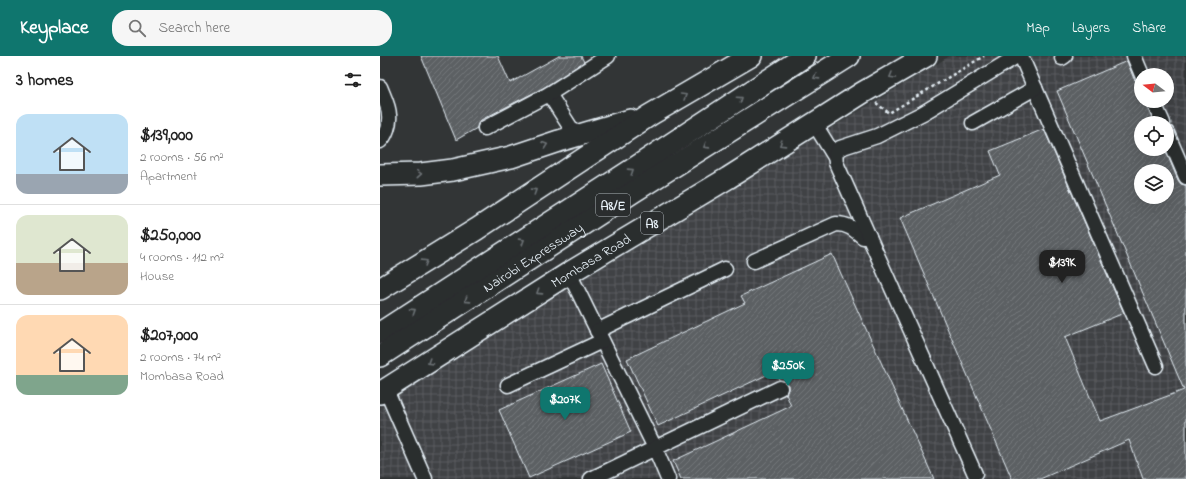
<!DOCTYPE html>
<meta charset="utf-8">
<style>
body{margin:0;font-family:"Indie Flower",sans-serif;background:#f6f6f6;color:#222;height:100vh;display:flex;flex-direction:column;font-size:15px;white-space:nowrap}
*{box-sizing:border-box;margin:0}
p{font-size:13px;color:#767676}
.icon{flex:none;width:22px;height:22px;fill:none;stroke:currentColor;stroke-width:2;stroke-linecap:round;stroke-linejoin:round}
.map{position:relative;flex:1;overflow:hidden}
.details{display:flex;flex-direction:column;background:#fff;width:380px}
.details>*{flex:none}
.needle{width:26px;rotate:286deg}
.controls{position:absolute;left:754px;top:12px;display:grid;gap:8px}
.controls a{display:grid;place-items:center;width:40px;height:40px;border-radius:50%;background:#fff;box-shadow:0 4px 16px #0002;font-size:20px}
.price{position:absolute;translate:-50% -34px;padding:0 9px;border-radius:8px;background:#0f766e;color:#fff;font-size:13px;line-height:26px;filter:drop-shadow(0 1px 2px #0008)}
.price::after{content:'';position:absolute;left:50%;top:24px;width:12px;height:9px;margin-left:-6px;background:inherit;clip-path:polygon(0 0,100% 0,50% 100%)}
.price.active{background:#222;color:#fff}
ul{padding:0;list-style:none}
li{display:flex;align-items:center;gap:12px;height:100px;padding:0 16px}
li+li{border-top:1px solid #e0e0e0}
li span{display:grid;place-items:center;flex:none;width:112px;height:80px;border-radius:12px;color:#555}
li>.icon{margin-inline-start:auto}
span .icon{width:48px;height:48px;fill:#fffc;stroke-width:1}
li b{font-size:17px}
h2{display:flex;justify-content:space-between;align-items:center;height:48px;padding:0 16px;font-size:17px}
header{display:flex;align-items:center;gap:24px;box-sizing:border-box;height:56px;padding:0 20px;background:#0f766e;color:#fff}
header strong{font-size:19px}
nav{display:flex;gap:22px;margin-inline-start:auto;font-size:14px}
.search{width:280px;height:36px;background:#f6f6f6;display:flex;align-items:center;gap:10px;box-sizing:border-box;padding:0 14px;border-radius:16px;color:#767676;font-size:15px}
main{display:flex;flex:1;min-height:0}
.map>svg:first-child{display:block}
.industrial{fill:url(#industrial-grid);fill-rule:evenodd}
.building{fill:url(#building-hatch);stroke:#e8f1f8;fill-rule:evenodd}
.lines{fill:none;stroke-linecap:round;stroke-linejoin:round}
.minor-casing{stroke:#e8f1f8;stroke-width:17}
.highway-casing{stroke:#e8f1f8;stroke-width:24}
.path{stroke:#e8f1f8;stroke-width:2.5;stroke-dasharray:3 3;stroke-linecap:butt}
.minor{stroke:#2a2d2e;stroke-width:14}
.highway{stroke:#2a2d2e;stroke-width:21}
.oneway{stroke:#6c7275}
.labels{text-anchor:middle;stroke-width:4;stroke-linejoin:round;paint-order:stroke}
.shield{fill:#2a2d2e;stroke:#afb6bb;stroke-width:1}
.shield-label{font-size:13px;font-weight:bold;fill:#e8f1f8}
.street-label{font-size:14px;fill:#e8f1f8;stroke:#2a2d2e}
</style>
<header>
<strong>Keyplace</strong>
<div class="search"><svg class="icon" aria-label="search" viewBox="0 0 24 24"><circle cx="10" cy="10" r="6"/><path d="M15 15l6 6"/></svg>Search here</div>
<nav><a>Map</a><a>Layers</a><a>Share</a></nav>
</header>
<main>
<section class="details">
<h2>3 homes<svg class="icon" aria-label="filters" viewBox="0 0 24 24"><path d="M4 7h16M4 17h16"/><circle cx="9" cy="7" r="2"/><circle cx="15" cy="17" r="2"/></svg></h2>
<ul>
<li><span style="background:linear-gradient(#bfe0f5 75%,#9aa5b1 0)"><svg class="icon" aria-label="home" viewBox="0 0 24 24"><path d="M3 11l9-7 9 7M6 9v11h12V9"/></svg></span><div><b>$139,000</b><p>2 rooms · 56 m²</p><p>Apartment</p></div></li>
<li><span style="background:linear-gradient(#dfe7d0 60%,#b9a48a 0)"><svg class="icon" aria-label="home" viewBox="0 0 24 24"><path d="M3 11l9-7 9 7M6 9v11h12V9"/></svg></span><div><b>$250,000</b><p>4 rooms · 112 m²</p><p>House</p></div></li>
<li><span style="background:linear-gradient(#ffd9b3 75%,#7fa58c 0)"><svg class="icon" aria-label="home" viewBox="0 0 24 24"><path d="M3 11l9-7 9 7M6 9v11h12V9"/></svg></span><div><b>$207,000</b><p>2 rooms · 74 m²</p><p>Mombasa Road</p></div></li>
</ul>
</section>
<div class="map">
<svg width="806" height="423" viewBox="0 0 806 423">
<defs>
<pattern id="industrial-grid" width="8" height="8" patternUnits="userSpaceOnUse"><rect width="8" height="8" fill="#3f4244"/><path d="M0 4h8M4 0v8" fill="none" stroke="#5b5e60"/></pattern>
<pattern id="building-hatch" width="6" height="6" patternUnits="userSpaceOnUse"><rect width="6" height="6" fill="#5c6063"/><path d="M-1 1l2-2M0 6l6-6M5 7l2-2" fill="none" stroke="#73777a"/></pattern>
</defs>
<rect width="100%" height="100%" fill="#323536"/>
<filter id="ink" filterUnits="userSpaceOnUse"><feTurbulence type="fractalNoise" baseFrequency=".025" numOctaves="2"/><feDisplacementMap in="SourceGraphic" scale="8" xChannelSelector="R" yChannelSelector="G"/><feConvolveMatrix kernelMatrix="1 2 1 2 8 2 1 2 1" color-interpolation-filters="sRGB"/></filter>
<g filter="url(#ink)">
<path class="industrial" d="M570,0H806V423H0V344ZM761,19H787V45H761ZM761,67H787V93H761ZM761,115H787V141H761Z"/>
<g class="building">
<path d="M41,0H118L130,27L179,0H201L204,6L165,31L101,64L98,68L97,72L76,84Z"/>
<path d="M747,5L754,23L757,26L761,27V45H765L774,67H761V93H785L798,124L801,128L806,129V423H763L749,384L660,423H632L520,162L620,119L610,95L664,73L744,257L685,281L720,365L804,334L677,35ZM761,115H787V141H761Z"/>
<path d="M452,198L554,423H301L293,405L411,350L406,338L408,333V329L404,325L399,324L395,315L278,370L247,303L365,247L361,240Z"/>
<path d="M221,308L251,376L149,422L119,354Z"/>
</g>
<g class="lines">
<g class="minor-casing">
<g id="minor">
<path d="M641,0L776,310"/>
<path d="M754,0L762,19"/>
<path d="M682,2L685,0"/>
<path d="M0,31C3,39 9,50 9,59C10,67 6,80 0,85"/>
<path d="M169,38L196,80"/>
<path d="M773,45L783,67"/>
<path d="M434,67L455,101"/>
<path d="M593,67L655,32"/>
<path d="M105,72L169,38L228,0"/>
<path d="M787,77L806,121"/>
<path d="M374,205L456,168C468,168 474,173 483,181L489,180"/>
<path d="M189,217L275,392L288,423"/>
<path d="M217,275L345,213"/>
<path d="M128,329L222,285"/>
<path d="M6,334L45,423"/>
<path d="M595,418L456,107C455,100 455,97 460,92L497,80L543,57L637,0"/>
<path d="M211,423L400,332"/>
</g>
</g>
<g class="highway-casing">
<g id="highway">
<path d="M0,119L41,118L73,114L131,101L179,85L250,64"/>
<path d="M0,233L97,173L270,59L371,0"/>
<path d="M0,277L253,113L425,0"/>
<path id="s1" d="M0,300L253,136L469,0"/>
<path id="s2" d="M0,337L189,217L348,122L482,37L546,0"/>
</g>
</g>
<path class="path" d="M496,47L509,57L604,0"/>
<use href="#minor" class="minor"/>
<use href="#highway" class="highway"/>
</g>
<defs><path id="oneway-chevron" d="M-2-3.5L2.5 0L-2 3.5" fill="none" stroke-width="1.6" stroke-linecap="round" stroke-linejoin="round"/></defs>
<g class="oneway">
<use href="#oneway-chevron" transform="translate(512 20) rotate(150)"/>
<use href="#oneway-chevron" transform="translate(436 21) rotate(148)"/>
<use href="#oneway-chevron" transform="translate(304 40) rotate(-30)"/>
<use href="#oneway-chevron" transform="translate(360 43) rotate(-34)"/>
<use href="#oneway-chevron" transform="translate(402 88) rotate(148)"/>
<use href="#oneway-chevron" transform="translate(165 89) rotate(-19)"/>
<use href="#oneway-chevron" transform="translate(326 90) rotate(148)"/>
<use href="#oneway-chevron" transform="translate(251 115) rotate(-33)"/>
<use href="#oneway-chevron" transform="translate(39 118) rotate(-4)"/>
<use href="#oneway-chevron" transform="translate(154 135) rotate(-33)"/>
<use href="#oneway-chevron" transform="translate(142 185) rotate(-32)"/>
<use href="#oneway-chevron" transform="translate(45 206) rotate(-32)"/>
<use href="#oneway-chevron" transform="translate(159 236) rotate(147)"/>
<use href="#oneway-chevron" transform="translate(87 244) rotate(147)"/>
<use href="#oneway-chevron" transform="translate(33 255) rotate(-33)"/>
<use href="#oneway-chevron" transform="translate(50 306) rotate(148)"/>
</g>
</g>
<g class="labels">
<g class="shield">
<rect x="216" y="138" width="34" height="22" rx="3"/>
<rect x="261" y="156" width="22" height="22" rx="3"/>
</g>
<g class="shield-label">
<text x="233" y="154">A8/E</text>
<text x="272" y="172">A8</text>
</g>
<g class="street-label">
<text dy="5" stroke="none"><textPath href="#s1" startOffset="182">Nairobi Expressway</textPath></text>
<text dy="5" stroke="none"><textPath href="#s2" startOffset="249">Mombasa Road</textPath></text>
</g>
</g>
</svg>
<div class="controls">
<a><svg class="needle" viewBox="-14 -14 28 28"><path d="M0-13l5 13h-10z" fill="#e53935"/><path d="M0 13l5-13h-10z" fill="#767676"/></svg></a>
<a><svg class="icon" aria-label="locate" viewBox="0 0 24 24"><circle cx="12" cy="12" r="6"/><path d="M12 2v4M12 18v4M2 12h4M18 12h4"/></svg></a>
<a><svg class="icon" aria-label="layers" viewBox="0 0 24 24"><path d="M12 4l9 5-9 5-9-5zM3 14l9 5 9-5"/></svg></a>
</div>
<b class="price active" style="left:682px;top:228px">$139K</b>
<b class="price" style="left:408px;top:331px">$250K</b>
<b class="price" style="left:185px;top:365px">$207K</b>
</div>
</main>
